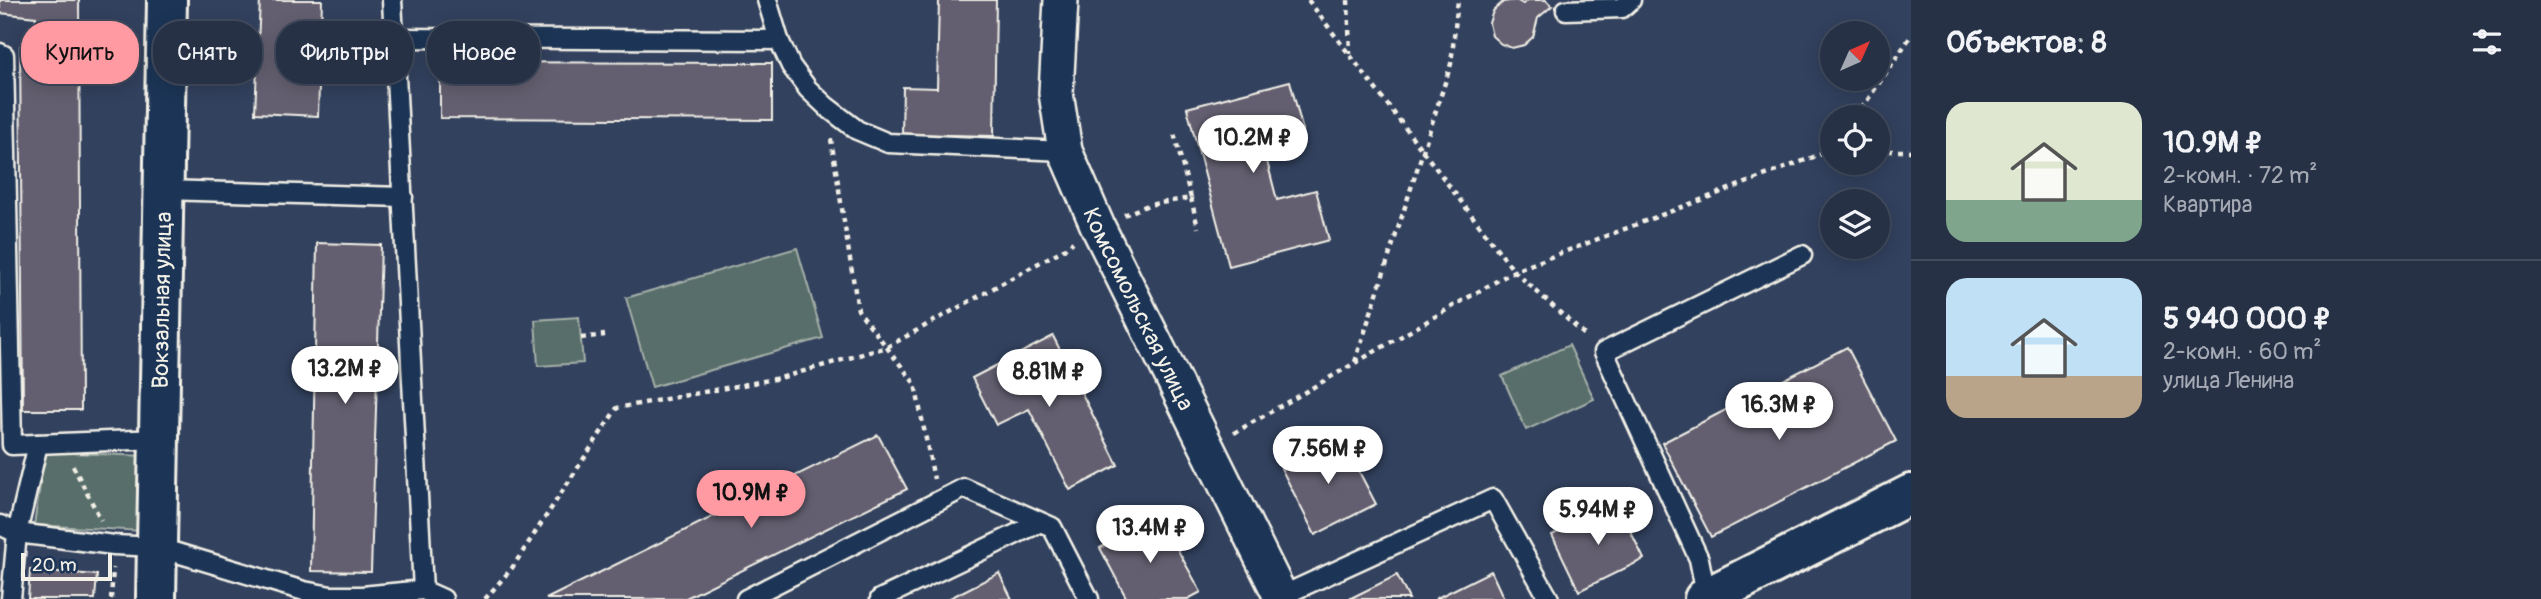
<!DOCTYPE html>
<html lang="ru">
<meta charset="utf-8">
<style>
body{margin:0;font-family:Pangolin,sans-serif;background:#323d51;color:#f1f3f6;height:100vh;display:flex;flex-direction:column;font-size:26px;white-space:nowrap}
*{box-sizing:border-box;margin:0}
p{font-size:23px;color:#a4a9b3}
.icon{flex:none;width:38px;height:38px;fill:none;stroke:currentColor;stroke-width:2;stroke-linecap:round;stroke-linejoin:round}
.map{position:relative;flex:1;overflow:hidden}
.drawer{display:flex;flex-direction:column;background:#263146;width:630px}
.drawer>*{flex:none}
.top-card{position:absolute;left:21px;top:21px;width:665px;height:63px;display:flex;gap:14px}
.needle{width:46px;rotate:45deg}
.buttons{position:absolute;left:1820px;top:21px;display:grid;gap:14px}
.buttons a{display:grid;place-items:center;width:70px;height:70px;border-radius:50%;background:#263146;box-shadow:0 4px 18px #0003,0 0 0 2px #424c5f;font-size:35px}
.scale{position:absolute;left:21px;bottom:18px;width:91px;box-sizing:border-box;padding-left:7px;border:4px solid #f4f1e8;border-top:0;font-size:19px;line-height:24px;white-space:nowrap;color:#f4f1e8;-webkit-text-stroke:5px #1d3557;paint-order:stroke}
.price{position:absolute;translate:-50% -60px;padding:0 16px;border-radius:24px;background:#fff;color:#222;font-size:23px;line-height:46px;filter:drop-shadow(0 2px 4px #0008)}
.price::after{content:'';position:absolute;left:50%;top:42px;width:21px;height:16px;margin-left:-10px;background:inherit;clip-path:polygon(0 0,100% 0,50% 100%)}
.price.active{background:#ff9aa2;color:#111}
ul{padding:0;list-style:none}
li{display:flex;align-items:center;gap:21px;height:175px;padding:0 35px}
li+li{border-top:2px solid #424c5f}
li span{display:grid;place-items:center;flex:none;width:196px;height:140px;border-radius:21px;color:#555}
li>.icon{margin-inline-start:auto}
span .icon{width:84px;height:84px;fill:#fffc;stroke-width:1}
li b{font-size:30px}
h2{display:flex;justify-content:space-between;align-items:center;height:84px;padding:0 35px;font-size:30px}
.pill{padding:0 24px;border-radius:28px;background:#263146;box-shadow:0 4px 18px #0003,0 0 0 2px #424c5f;font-size:24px;line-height:63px}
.pill.active{background:#ff9aa2;color:#111}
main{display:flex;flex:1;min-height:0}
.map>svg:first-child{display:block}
.green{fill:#586e6a;stroke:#a6b0a9;stroke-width:2}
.building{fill:#635e70;stroke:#f4f1e8;stroke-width:2}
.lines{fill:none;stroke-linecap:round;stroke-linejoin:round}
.service-casing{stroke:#f4f1e8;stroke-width:23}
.minor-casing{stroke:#f4f1e8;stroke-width:38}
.tertiary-casing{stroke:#f4f1e8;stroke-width:44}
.path{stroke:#f4f1e8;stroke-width:4.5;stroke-dasharray:5 5;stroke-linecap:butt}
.service{stroke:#1d3557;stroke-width:18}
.minor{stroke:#1d3557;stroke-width:33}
.tertiary{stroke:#1d3557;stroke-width:38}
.labels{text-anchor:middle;stroke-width:7;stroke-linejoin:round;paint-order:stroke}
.street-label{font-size:23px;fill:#f4f1e8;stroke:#1d3557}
</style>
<main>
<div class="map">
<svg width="1911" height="599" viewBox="0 0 1911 599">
<rect width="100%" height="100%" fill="#32415e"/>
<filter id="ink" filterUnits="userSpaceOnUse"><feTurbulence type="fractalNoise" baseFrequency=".0143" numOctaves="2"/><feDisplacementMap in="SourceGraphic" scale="14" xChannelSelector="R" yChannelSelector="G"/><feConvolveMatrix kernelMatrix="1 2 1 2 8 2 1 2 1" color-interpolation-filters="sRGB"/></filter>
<g filter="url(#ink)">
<g class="green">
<path d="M797,248L823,338L652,387L626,298Z"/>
<path d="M579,317L583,363L538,366L535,320Z"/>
<path d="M1569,345L1594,399L1526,430L1502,376Z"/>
<path d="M45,452L147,456L143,531L34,525Z"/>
</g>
<g class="building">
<path d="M0,0H79L81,410H23L20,46H33L36,17L0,13Z"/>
<path d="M260,0H322L318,116L255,113Z"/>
<path d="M939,0H996L994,136L902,134L903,87L937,88Z"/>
<path d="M1516,0L1523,4L1528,0H1546L1552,6L1538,18L1533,37L1524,45L1512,48L1501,44L1492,36L1489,23L1493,11L1503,2Z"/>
<path d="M440,62L772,63V120L440,118Z"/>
<path d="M1290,81L1303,131L1262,142L1277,200L1316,190L1329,240L1229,266L1187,108Z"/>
<path d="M317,243L381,245L371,572L311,571Z"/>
<path d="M1053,336L1118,465L1070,490L1029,409L996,425L972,378Z"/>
<path d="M1847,347L1896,441L1711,537L1662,443Z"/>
<path d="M878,435L907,489L684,599H546Z"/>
<path d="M1341,437L1376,504L1315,535L1281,468Z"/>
<path d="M1617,503L1644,559L1579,591L1552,535Z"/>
<path d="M1159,516L1201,592L1188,599H1127L1100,548Z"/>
<path d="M30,570L97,575L95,599H28Z"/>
<path d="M1491,571L1504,599H1435Z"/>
<path d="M999,573L1012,599H948Z"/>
<path d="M1397,575L1409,599H1349Z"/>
</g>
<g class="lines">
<g class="service-casing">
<g id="service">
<path d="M392,0L423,590"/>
<path d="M767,0L779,40L791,66L808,89L827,107L857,130L888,143L1065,151"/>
<path d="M1566,10L1622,8L1631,0"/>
<path d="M394,38L779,40"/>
<path d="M0,53L4,55L12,445L159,439"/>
<path d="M164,190L403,197"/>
<path d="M0,525L17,533L114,545L157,547L304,591L331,596H362L423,590L443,599"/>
<path d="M11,599L17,533L38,444"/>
<path d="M746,599L964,488L1052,527L1089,599"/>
<path d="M880,599L1039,523"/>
<path d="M1275,599L1493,499L1549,599"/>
<path d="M1707,599L1699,559L1604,352L1802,255"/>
</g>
</g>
<g class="minor-casing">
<g id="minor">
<path id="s1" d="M1061,0L1056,93L1065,151L1098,227L1282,599"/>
</g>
</g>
<g class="tertiary-casing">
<g id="tertiary">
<path id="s2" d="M156,599L167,0"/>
<path d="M1704,599L1911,494"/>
</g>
</g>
<g class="path">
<path d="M1308,0L1514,271L1587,337"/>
<path d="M1348,0L1350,54"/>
<path d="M1856,117L1911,36"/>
<path d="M831,139L858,310L915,384L934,479"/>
<path d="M1878,151H1911"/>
<path d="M1191,198L1198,228"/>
<path d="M1124,215L1148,205L1191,198L1174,133"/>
<path d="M581,338L605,335"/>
<path d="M1355,362L1451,64L1458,0"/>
<path d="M1234,433L1514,271L1832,150"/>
<path d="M73,466L101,520"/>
<path d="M111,599L113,568"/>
<path d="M485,599L512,568L617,408L780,378L887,347L1066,248L1073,242"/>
</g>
<use href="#service" class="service"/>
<use href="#minor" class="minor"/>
<use href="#tertiary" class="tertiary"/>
</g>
</g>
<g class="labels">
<g class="street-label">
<text dy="8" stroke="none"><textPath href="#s2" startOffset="299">Вокзальная улица</textPath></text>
<text dy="8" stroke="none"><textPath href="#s1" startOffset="326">Комсомольская улица</textPath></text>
</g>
</g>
</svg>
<div class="buttons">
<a><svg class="needle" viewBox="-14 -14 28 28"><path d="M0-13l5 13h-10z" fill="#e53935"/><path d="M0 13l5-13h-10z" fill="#a4a9b3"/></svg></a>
<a><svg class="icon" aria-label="locate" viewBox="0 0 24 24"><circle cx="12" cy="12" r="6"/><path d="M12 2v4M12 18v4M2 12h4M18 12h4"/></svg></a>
<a><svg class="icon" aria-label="layers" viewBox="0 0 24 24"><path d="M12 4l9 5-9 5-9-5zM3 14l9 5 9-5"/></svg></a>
</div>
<div class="scale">20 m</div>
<b class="price" style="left:1253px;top:175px">10.2M ₽</b>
<b class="price" style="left:345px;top:406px">13.2M ₽</b>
<b class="price" style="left:1049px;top:409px">8.81M ₽</b>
<b class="price" style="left:1779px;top:442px">16.3M ₽</b>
<b class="price" style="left:1328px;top:486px">7.56M ₽</b>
<b class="price active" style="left:751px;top:530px">10.9M ₽</b>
<b class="price" style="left:1598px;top:547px">5.94M ₽</b>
<b class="price" style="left:1150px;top:565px">13.4M ₽</b>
<div class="top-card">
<a class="pill active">Купить</a>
<a class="pill">Снять</a>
<a class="pill">Фильтры</a>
<a class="pill">Новое</a>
</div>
</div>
<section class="drawer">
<h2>Объектов: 8<svg class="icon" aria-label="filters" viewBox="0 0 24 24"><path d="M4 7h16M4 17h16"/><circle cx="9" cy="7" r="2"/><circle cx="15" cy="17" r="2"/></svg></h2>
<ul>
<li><span style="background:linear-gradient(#dfe7d0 70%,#7fa58c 0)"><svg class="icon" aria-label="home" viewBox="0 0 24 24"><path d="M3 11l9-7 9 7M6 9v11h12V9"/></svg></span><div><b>10.9M ₽</b><p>2-комн. · 72 m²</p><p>Квартира</p></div></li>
<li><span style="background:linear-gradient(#bfe0f5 70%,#b9a48a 0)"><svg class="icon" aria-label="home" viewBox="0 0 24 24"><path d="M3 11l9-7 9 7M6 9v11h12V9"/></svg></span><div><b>5 940 000 ₽</b><p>2-комн. · 60 m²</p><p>улица Ленина</p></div></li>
</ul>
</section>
</main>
